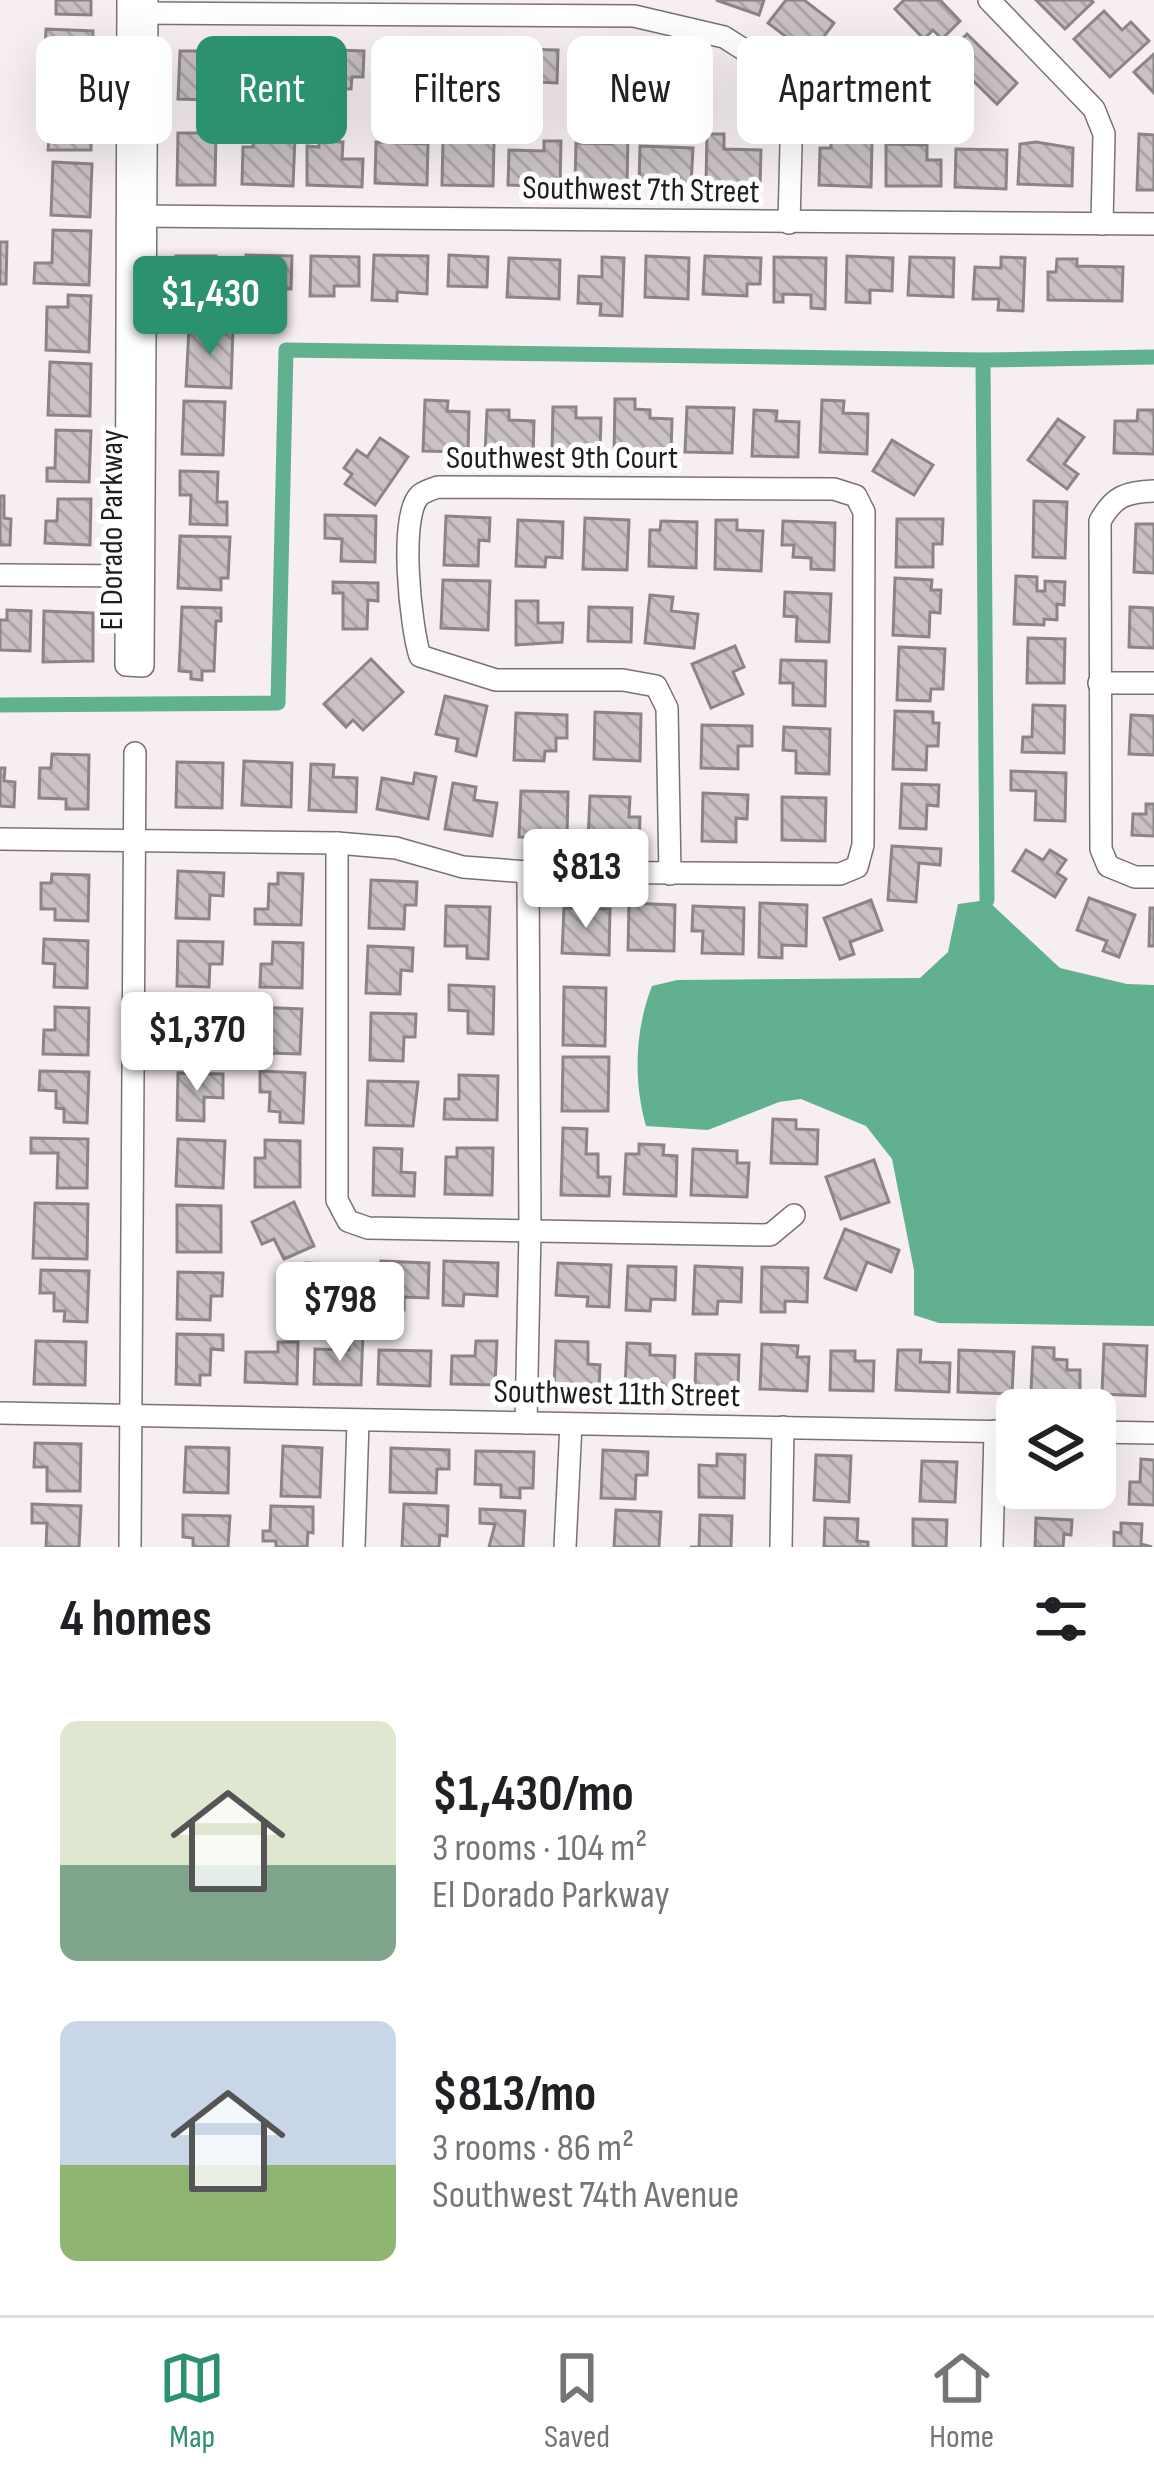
<!DOCTYPE html>
<meta charset="utf-8">
<style>
body{margin:0;font-family:"Sofia Sans Condensed",sans-serif;background:#f6f6f6;color:#202124;height:100vh;display:flex;flex-direction:column;font-size:45px;white-space:nowrap}
*{box-sizing:border-box;margin:0}
p{font-size:39px;color:#757577}
.icon{flex:none;width:66px;height:66px;fill:none;stroke:currentColor;stroke-width:2;stroke-linecap:round;stroke-linejoin:round}
.map{position:relative;height:1547px;overflow:hidden}
.details{display:flex;flex-direction:column;background:#fff;flex:1}
.details>*{flex:none}
.hud{position:absolute;left:36px;top:36px;width:1083px;height:108px;display:flex;gap:24px}
.controls{position:absolute;left:996px;top:1389px;display:grid;gap:24px}
.controls a{display:grid;place-items:center;width:120px;height:120px;border-radius:18px;background:#fff;box-shadow:0 12px 48px #0002;font-size:60px}
.price{position:absolute;translate:-50% -102px;padding:0 27px;border-radius:12px;background:#fff;color:#222;font-size:39px;line-height:78px;filter:drop-shadow(0 3px 6px #0008)}
.price::after{content:'';position:absolute;left:50%;top:72px;width:36px;height:27px;margin-left:-18px;background:inherit;clip-path:polygon(0 0,100% 0,50% 100%)}
.price.selected{background:#2c916e;color:#fff}
ul{padding:0;list-style:none}
li{display:flex;align-items:center;gap:36px;height:300px;padding:0 60px}
li span{display:grid;place-items:center;flex:none;width:336px;height:240px;border-radius:18px;color:#555}
li>.icon{margin-inline-start:auto}
span .icon{width:144px;height:144px;fill:#fffc;stroke-width:1}
li b{font-size:51px}
h2{display:flex;justify-content:space-between;align-items:center;height:144px;padding:0 60px;font-size:51px}
.pill{padding:0 42px;border-radius:18px;background:#fff;box-shadow:0 12px 48px #0002;font-size:42px;line-height:108px}
.pill.selected{background:#2c916e;color:#fff}
.tabs{display:flex;justify-content:space-around;align-items:center;height:168px;border-top:3px solid #e0e0e0;background:#fff;font-size:33px;color:#757577}
.tabs a{display:grid;justify-items:center;gap:6px}
.tabs .selected{color:#2c916e}
.map>svg:first-child{display:block}
.water{fill:#61b191}
.lines{fill:none;stroke-linecap:round;stroke-linejoin:round}
.canal{stroke:#61b191;stroke-width:15}
.building{fill:url(#building-back-hatch);stroke:#8c8587;stroke-width:3}
.minor-casing{stroke:#797274;stroke-width:24}
.minor{stroke:#fff;stroke-width:21}
.labels{text-anchor:middle;stroke-width:10;stroke-linejoin:round;paint-order:stroke}
.street-label{font-size:33px;fill:#201d1e;stroke:#fff}
</style>
<div class="map">
<svg width="1154" height="1547" viewBox="0 0 1154 1547">
<defs>
<pattern id="building-back-hatch" width="6" height="6" patternUnits="userSpaceOnUse" patternTransform="scale(3)"><rect width="6" height="6" fill="#c9c1c3"/><path d="M-1 5l2 2M0 0l6 6M5-1l2 2" fill="none" stroke="#aca5a7"/></pattern>
</defs>
<rect width="100%" height="100%" fill="#f6eef0"/>
<path class="water" d="M987,900L1060,968L1127,984L1154,985V1326L939,1323L914,1315V1270L892,1159L866,1126L801,1099L779,1102L708,1130L646,1126C633,1081 635,1029 652,986L677,980L920,978L948,952L958,904Z"/>
<g class="lines">
<g class="canal">
<path d="M0,705L278,703L286,350L983,360"/>
<path d="M987,900L983,360L1154,357"/>
</g>
</g>
<g class="building">
<path d="M56,0H91V15L56,14Z"/>
<path d="M716,0H764L759,15Z"/>
<path d="M786,0H804L834,23L810,55L768,23Z"/>
<path d="M904,0H940L960,21L942,39L933,30L924,39L895,9Z"/>
<path d="M1036,0H1091L1093,2L1065,29Z"/>
<path d="M1104,11L1122,30L1131,22L1149,41L1110,77L1074,39Z"/>
<path d="M46,29L93,31L91,81L56,80L57,57L45,56Z"/>
<path d="M967,34L1017,83L997,104L962,70L950,83L934,67Z"/>
<path d="M244,49L296,51L294,100L281,99L282,88L243,87Z"/>
<path d="M309,49L364,51L363,77H352L351,89L308,87Z"/>
<path d="M514,49L558,50L557,83L536,82L535,104L512,103Z"/>
<path d="M385,50L430,51L429,85H415V96H384Z"/>
<path d="M446,50L467,51L466,60L493,61L492,81L481,80L480,102L443,101Z"/>
<path d="M180,51H202V62L214,63L212,100L178,99Z"/>
<path d="M577,52L629,54L628,92L575,90Z"/>
<path d="M653,53L702,67L691,104L642,90Z"/>
<path d="M1154,54V93L1134,72Z"/>
<path d="M869,55L877,106L832,112L824,62Z"/>
<path d="M53,97H92L91,150H48Z"/>
<path d="M178,133H216L215,185H177Z"/>
<path d="M612,133H628L627,186L575,184L576,143L612,144Z"/>
<path d="M707,134H724V149L761,150L760,187L706,185Z"/>
<path d="M1139,134L1154,135V190H1137Z"/>
<path d="M254,136L295,137L293,186L242,184L243,147H253Z"/>
<path d="M319,141L343,142L342,159H363L362,187L307,185V146L319,147Z"/>
<path d="M443,141L494,142L493,186L442,185Z"/>
<path d="M544,141H561L560,187L508,185L509,150L544,151Z"/>
<path d="M831,141L872,142L871,187L819,185L820,148H831Z"/>
<path d="M376,142L428,144L427,185L375,183Z"/>
<path d="M1036,142L1073,148L1072,186L1018,184L1020,144Z"/>
<path d="M886,144L927,145V160H941V186H886Z"/>
<path d="M640,146L693,148L691,186L639,184Z"/>
<path d="M956,149L1007,150L1006,189L955,187Z"/>
<path d="M53,162L92,164L90,217L51,215Z"/>
<path d="M53,230L91,231L89,285L34,283L35,263H52Z"/>
<path d="M0,242H7L6,284H0Z"/>
<path d="M246,255L292,256L291,289L268,288L267,300L245,299Z"/>
<path d="M374,255L428,256L427,294L397,292V301L372,300Z"/>
<path d="M449,255L488,257L487,287L448,286Z"/>
<path d="M176,256H216V292L226,293V312L176,311V291H188V281L176,280Z"/>
<path d="M311,256L359,257V286H334V296H310Z"/>
<path d="M646,256L689,258L688,299L645,297Z"/>
<path d="M705,256L761,258L760,284H747V296L703,294Z"/>
<path d="M847,256L893,258L892,291L870,290V303L846,302Z"/>
<path d="M602,257L624,258L622,316L600,315L601,304L578,303L579,276L602,277Z"/>
<path d="M774,257L826,258L825,309L811,308V295L783,294V302H774Z"/>
<path d="M910,257L954,258L953,297L908,295Z"/>
<path d="M1001,257L1025,258L1023,311L998,310L999,299H973L975,267L1001,268Z"/>
<path d="M509,258L560,260L559,299L507,297Z"/>
<path d="M1057,259H1077V266L1123,267L1122,301L1048,300V272H1056Z"/>
<path d="M68,295L91,296L89,352L46,350L47,307H68Z"/>
<path d="M189,328L233,329L231,388L186,386Z"/>
<path d="M50,362L91,364L90,416L48,415Z"/>
<path d="M615,399H635V409L650,410V418L672,419L671,455H614Z"/>
<path d="M425,400L448,401L447,411L469,412L468,452L423,451Z"/>
<path d="M822,400L844,401L843,413L868,414L867,454L820,452Z"/>
<path d="M184,401L225,402L223,455L182,454Z"/>
<path d="M553,407H576V418H601L600,452H552Z"/>
<path d="M687,407L734,408L732,453L685,452Z"/>
<path d="M487,410H509V420L534,421L533,457L485,455Z"/>
<path d="M754,410L777,411L776,421L799,422L798,457L752,456Z"/>
<path d="M1138,410H1154V454L1114,453L1115,421H1137Z"/>
<path d="M1058,419L1084,437L1064,464L1078,474L1067,489L1028,460Z"/>
<path d="M56,430L91,431L89,482L47,481V468H55Z"/>
<path d="M380,438L408,457L375,505L345,484L352,474L344,468L357,450L367,457Z"/>
<path d="M892,440L933,465L914,495L873,471Z"/>
<path d="M180,471L218,472L217,502H227V525L190,524L191,495H180Z"/>
<path d="M0,496H4V518L11,519L10,545H0Z"/>
<path d="M58,499H91L90,545L45,543L46,521H57Z"/>
<path d="M1034,501L1067,502L1065,558L1033,557Z"/>
<path d="M325,515L376,516L375,562L341,561L342,539L325,538Z"/>
<path d="M446,516L490,518L489,541L479,540L478,566L444,565Z"/>
<path d="M585,518L629,520L627,570L583,569Z"/>
<path d="M897,519H943L942,544H933V567H896Z"/>
<path d="M518,520L563,522L562,558L546,557L545,567L516,566Z"/>
<path d="M716,520H737V530L763,531L761,571L715,569Z"/>
<path d="M661,521L697,522L696,568L649,566L650,530H660Z"/>
<path d="M783,521L835,523L834,570L811,569V558L793,557L794,545H782Z"/>
<path d="M1136,524H1154V573L1134,572Z"/>
<path d="M180,536L230,537L228,578H221V590L178,588Z"/>
<path d="M1016,576L1037,577V591H1045V581L1065,582L1064,605L1057,604V620L1044,619V625L1014,624Z"/>
<path d="M895,578L932,580L931,590H941L940,613L930,612L929,637L893,635Z"/>
<path d="M443,580L490,581L488,630L441,628Z"/>
<path d="M333,582L378,583V601L368,600L367,629H343V593H333Z"/>
<path d="M785,592L831,594L829,642L796,641L797,617L784,616Z"/>
<path d="M650,595L673,597L671,611L698,614L694,648L645,643Z"/>
<path d="M516,601H538V623H563L562,642L516,645Z"/>
<path d="M182,607L221,608V621H216L214,671H202V680L191,679V672L179,671Z"/>
<path d="M589,607L632,608L631,642L588,641Z"/>
<path d="M1130,607L1154,608V648L1129,647Z"/>
<path d="M7,610L31,611L30,651L0,650V620H7Z"/>
<path d="M44,611L93,613V661L43,662Z"/>
<path d="M1028,638L1065,639L1064,683H1027Z"/>
<path d="M735,646L744,667L733,672L743,694L711,708L692,664Z"/>
<path d="M899,647L945,649L943,689H931L930,701L897,700Z"/>
<path d="M371,659L403,692L363,730L353,720L346,727L324,704Z"/>
<path d="M781,660L826,661L825,706L793,705V683H780Z"/>
<path d="M445,696L487,706L476,756L456,751L458,739L436,734Z"/>
<path d="M1033,705L1065,706L1064,753L1022,752L1023,737H1032Z"/>
<path d="M895,711L933,712V723H939L938,746H927L926,770L893,769Z"/>
<path d="M595,712L641,714L640,761L594,759Z"/>
<path d="M516,713L567,715V738H556V751H545L544,761L514,760Z"/>
<path d="M1131,715L1154,716V755L1129,754Z"/>
<path d="M702,725L752,726V746H738V769L701,768Z"/>
<path d="M784,727L830,729L829,774L796,773V751L783,750Z"/>
<path d="M52,754L89,755L88,809H66V799L39,798L40,768H51Z"/>
<path d="M244,761L292,763L291,807L242,805Z"/>
<path d="M177,762L223,763L222,808L176,807Z"/>
<path d="M311,764L334,765L333,777L357,778L356,812L309,810Z"/>
<path d="M0,768H5L4,781L15,782L14,807L0,806Z"/>
<path d="M1011,771L1066,773L1065,821L1035,820L1036,791L1011,790Z"/>
<path d="M415,773L436,777L428,819L377,809L382,778L413,784Z"/>
<path d="M453,783L476,787L474,800L497,803L492,836L445,829Z"/>
<path d="M902,784L939,785L938,806L927,805L926,829L900,828Z"/>
<path d="M521,791L568,792L567,838L519,837Z"/>
<path d="M703,793L748,795L747,819L736,818V842L702,841Z"/>
<path d="M590,796L630,797L629,817H640L639,843L588,841Z"/>
<path d="M782,797L826,798L825,841L782,840Z"/>
<path d="M1146,804H1154V836L1132,835L1133,814H1146Z"/>
<path d="M892,846L941,849L940,865L919,863L916,902L888,900Z"/>
<path d="M1026,850L1043,860L1050,850L1066,860L1057,873L1066,879L1055,897L1013,871Z"/>
<path d="M178,871L224,873L223,896L210,895L209,919L176,918Z"/>
<path d="M278,873L303,874L301,925L255,924V909H268L269,884H278Z"/>
<path d="M52,874L89,875L88,921L55,920V909H41V883H51Z"/>
<path d="M371,880L417,882L416,905H405L404,929L369,928Z"/>
<path d="M1089,898L1135,915L1119,957L1103,951L1107,941L1077,930Z"/>
<path d="M871,900L882,930L850,942L854,954L840,959L824,918Z"/>
<path d="M629,903L675,905L674,951L628,950Z"/>
<path d="M760,903L807,905L806,946L782,945V958L759,957Z"/>
<path d="M446,906L490,907L488,959L467,958V946H445Z"/>
<path d="M693,906L744,908L743,954L702,953L703,931H692Z"/>
<path d="M564,908L610,909L609,955L562,953Z"/>
<path d="M1150,908H1154V946H1149Z"/>
<path d="M44,939L88,941L87,988L54,987L55,964L43,963Z"/>
<path d="M178,941L223,942L222,964H210L209,987L177,986Z"/>
<path d="M273,942L303,943L302,988L260,987L261,964H272Z"/>
<path d="M368,946L413,948L412,971L401,970L400,994L366,993Z"/>
<path d="M449,985L494,987L493,1034L468,1033V1011L449,1010Z"/>
<path d="M564,987L606,988L605,1046L563,1045Z"/>
<path d="M183,1002L229,1004L228,1015H217L216,1035L228,1036L227,1059L181,1057Z"/>
<path d="M55,1007L89,1008L88,1055L43,1054L44,1030H55Z"/>
<path d="M256,1007L302,1009L300,1054L268,1053L269,1030H255Z"/>
<path d="M371,1013L416,1014L415,1037H404L403,1061L370,1060Z"/>
<path d="M563,1057H609L608,1111H562Z"/>
<path d="M40,1071L89,1072L87,1123L64,1122V1109L56,1108V1091L39,1090Z"/>
<path d="M260,1071L305,1073L303,1123L280,1122V1112L269,1111L270,1092H260Z"/>
<path d="M178,1073L223,1074V1098L204,1097V1121L177,1120Z"/>
<path d="M459,1075L498,1076L497,1120L444,1119L445,1099H459Z"/>
<path d="M368,1081L418,1082L413,1126L366,1125Z"/>
<path d="M773,1119L796,1120V1129L818,1130L817,1164L771,1163Z"/>
<path d="M563,1128L587,1129L586,1154H598V1177H610L609,1196L561,1195Z"/>
<path d="M31,1138L88,1139L87,1188H57L58,1153H31Z"/>
<path d="M178,1139L225,1141L223,1188L176,1186Z"/>
<path d="M265,1140L300,1141V1187H255V1158H265Z"/>
<path d="M639,1144L664,1145L663,1155L677,1156L676,1196L624,1194L626,1154H639Z"/>
<path d="M374,1148L402,1149L401,1172L415,1173L414,1196L373,1195Z"/>
<path d="M457,1148H493L492,1195L445,1194L446,1157H457Z"/>
<path d="M693,1149L737,1151V1163H749L747,1197L691,1195Z"/>
<path d="M874,1160L889,1202L841,1219L826,1177Z"/>
<path d="M294,1202L314,1246L284,1259L274,1239L262,1244L252,1222Z"/>
<path d="M35,1203L88,1204L87,1259L33,1258Z"/>
<path d="M177,1205L221,1206V1252H177Z"/>
<path d="M845,1229L899,1250L891,1272L867,1262L856,1290L825,1278Z"/>
<path d="M381,1261L429,1263L428,1298L404,1297V1310L380,1309Z"/>
<path d="M444,1261L498,1263L497,1296L464,1294L463,1306L443,1305Z"/>
<path d="M306,1263L367,1267L364,1303L351,1302L350,1313L329,1312L331,1296L304,1295Z"/>
<path d="M558,1263L611,1265L609,1307L587,1306L588,1297L556,1295Z"/>
<path d="M628,1266L676,1267L675,1300L651,1299L650,1311L626,1310Z"/>
<path d="M695,1266L742,1268L741,1302L718,1301L717,1314H693Z"/>
<path d="M762,1267L808,1268L807,1302L785,1301V1312H761Z"/>
<path d="M41,1270L89,1271L87,1322L64,1321L65,1311H54V1293H40Z"/>
<path d="M178,1272L223,1273L222,1296H211L210,1320L177,1319Z"/>
<path d="M350,1332L363,1333L361,1385L314,1384L315,1349L349,1350Z"/>
<path d="M177,1334L223,1335V1350L211,1349L210,1375H200V1385L176,1384Z"/>
<path d="M36,1341L86,1342L85,1385L34,1384Z"/>
<path d="M476,1341H497L495,1385L451,1384L452,1356H475Z"/>
<path d="M556,1341L588,1342V1364L600,1365L599,1389L554,1387Z"/>
<path d="M278,1342H298L297,1384L245,1382L246,1352H278Z"/>
<path d="M627,1343L650,1344V1355L675,1356L674,1389L625,1387Z"/>
<path d="M762,1344L798,1346L797,1357H809L807,1391L760,1389Z"/>
<path d="M1104,1344L1147,1346L1145,1396L1102,1394Z"/>
<path d="M1033,1347L1054,1348V1359L1067,1360V1370H1080V1395L1031,1393Z"/>
<path d="M379,1350L431,1351L430,1386L378,1384Z"/>
<path d="M898,1350H921L920,1362L950,1363L949,1392L896,1390Z"/>
<path d="M959,1350L1014,1352L1012,1394L958,1392Z"/>
<path d="M831,1351H855V1361H874L873,1391L830,1390Z"/>
<path d="M696,1354L739,1355L738,1388L695,1387Z"/>
<path d="M35,1443L81,1444L80,1491H47V1467H34Z"/>
<path d="M283,1446L322,1448L320,1497L281,1496Z"/>
<path d="M186,1447L229,1448L228,1493L184,1492Z"/>
<path d="M391,1448L449,1450V1469H437L436,1493L390,1492Z"/>
<path d="M603,1450L648,1452L647,1475H636L635,1499L601,1498Z"/>
<path d="M476,1451L534,1452L533,1488H520V1498L501,1497V1485L475,1484Z"/>
<path d="M717,1454L745,1455L744,1498L699,1497V1465L717,1466Z"/>
<path d="M816,1455L851,1456L849,1502L814,1500Z"/>
<path d="M1141,1459L1154,1460V1505L1129,1504L1130,1482H1140Z"/>
<path d="M922,1461L957,1462L955,1502L920,1501Z"/>
<path d="M1033,1488H1070L1069,1506L1033,1505Z"/>
<path d="M32,1504L81,1506L79,1547H46L47,1523H32Z"/>
<path d="M404,1504L448,1506L447,1536L440,1535L439,1547H402Z"/>
<path d="M271,1506L313,1507V1533L308,1532L307,1547H276V1541H263V1531H270Z"/>
<path d="M480,1509L525,1511L523,1547H489L495,1524L480,1523Z"/>
<path d="M616,1510L661,1512L659,1547H614Z"/>
<path d="M183,1515L230,1516L228,1547H193V1538L183,1537Z"/>
<path d="M700,1515L732,1516L731,1547H690H699Z"/>
<path d="M825,1518L858,1519L857,1541L868,1542V1547H824Z"/>
<path d="M1036,1518L1072,1520L1071,1535L1064,1534L1063,1547H1035Z"/>
<path d="M913,1519L947,1520L946,1547H913Z"/>
<path d="M1121,1523L1142,1524L1141,1544L1152,1547H1114V1532L1121,1533Z"/>
</g>
<g class="lines">
<g class="minor-casing">
<g id="minor">
<path d="M128,0L126,665L143,666L147,0"/>
<path d="M989,0L1094,109L1104,134L1102,224"/>
<path d="M135,13L634,16L724,37L760,60L786,83L792,106L789,223"/>
<path d="M135,216L1154,224"/>
<path d="M1154,491C1126,492 1114,496 1100,521L1101,849L1108,866L1135,877H1154"/>
<path d="M0,575L137,576"/>
<path d="M1099,683H1154"/>
<path d="M0,839L337,843L396,848L463,867L528,872L840,874L857,867L863,845L864,512L856,496L834,489L438,487C432,489 425,491 420,495C398,515 411,629 420,656L496,680H623L656,686L667,708L670,874"/>
<path d="M337,843V1200L348,1221L368,1228L770,1235L794,1215"/>
<path d="M0,1413L1017,1432"/>
<path d="M526,1423L530,1231L528,872"/>
<path d="M1095,1432L1154,1433"/>
<path d="M130,1547L135,753"/>
<path d="M354,1547L358,1421"/>
<path d="M565,1547L571,1424"/>
<path d="M781,1547L783,1427"/>
<path d="M992,1547L995,1431"/>
</g>
</g>
<use href="#minor" class="minor"/>
</g>
<g class="labels">
<g class="street-label">
<text transform="translate(641 188) rotate(1)" y="12">Southwest 7th Street</text>
<text x="562" y="468">Southwest 9th Court</text>
<text transform="translate(110 530) rotate(-90)" y="12">El Dorado Parkway</text>
<text transform="translate(617 1392) rotate(1)" y="12">Southwest 11th Street</text>
</g>
</g>
</svg>
<div class="controls">
<a><svg class="icon" aria-label="layers" viewBox="0 0 24 24"><path d="M12 4l9 5-9 5-9-5zM3 14l9 5 9-5"/></svg></a>
</div>
<b class="price selected" style="left:210px;top:358px">$1,430</b>
<b class="price" style="left:586px;top:931px">$813</b>
<b class="price" style="left:197px;top:1094px">$1,370</b>
<b class="price" style="left:340px;top:1364px">$798</b>
<div class="hud">
<a class="pill">Buy</a>
<a class="pill selected">Rent</a>
<a class="pill">Filters</a>
<a class="pill">New</a>
<a class="pill">Apartment</a>
</div>
</div>
<section class="details">
<h2>4 homes<svg class="icon" aria-label="filters" viewBox="0 0 24 24"><path d="M4 7h16M4 17h16"/><circle cx="9" cy="7" r="2"/><circle cx="15" cy="17" r="2"/></svg></h2>
<ul>
<li><span style="background:linear-gradient(#dfe7d0 60%,#7fa58c 0)"><svg class="icon" aria-label="home" viewBox="0 0 24 24"><path d="M3 11l9-7 9 7M6 9v11h12V9"/></svg></span><div><b>$1,430/mo</b><p>3 rooms · 104 m²</p><p>El Dorado Parkway</p></div></li>
<li><span style="background:linear-gradient(#c9d6e8 60%,#8fb573 0)"><svg class="icon" aria-label="home" viewBox="0 0 24 24"><path d="M3 11l9-7 9 7M6 9v11h12V9"/></svg></span><div><b>$813/mo</b><p>3 rooms · 86 m²</p><p>Southwest 74th Avenue</p></div></li>
</ul>
</section>
<nav class="tabs">
<a class="selected"><svg class="icon" aria-label="map" viewBox="0 0 24 24"><path d="M3 6l6-2 6 2 6-2v14l-6 2-6-2-6 2zM9 4v14M15 6v14"/></svg>Map</a>
<a><svg class="icon" aria-label="saved" viewBox="0 0 24 24"><path d="M7 4h10v16l-5-4-5 4z"/></svg>Saved</a>
<a><svg class="icon" aria-label="home" viewBox="0 0 24 24"><path d="M3 11l9-7 9 7M6 9v11h12V9"/></svg>Home</a>
</nav>
